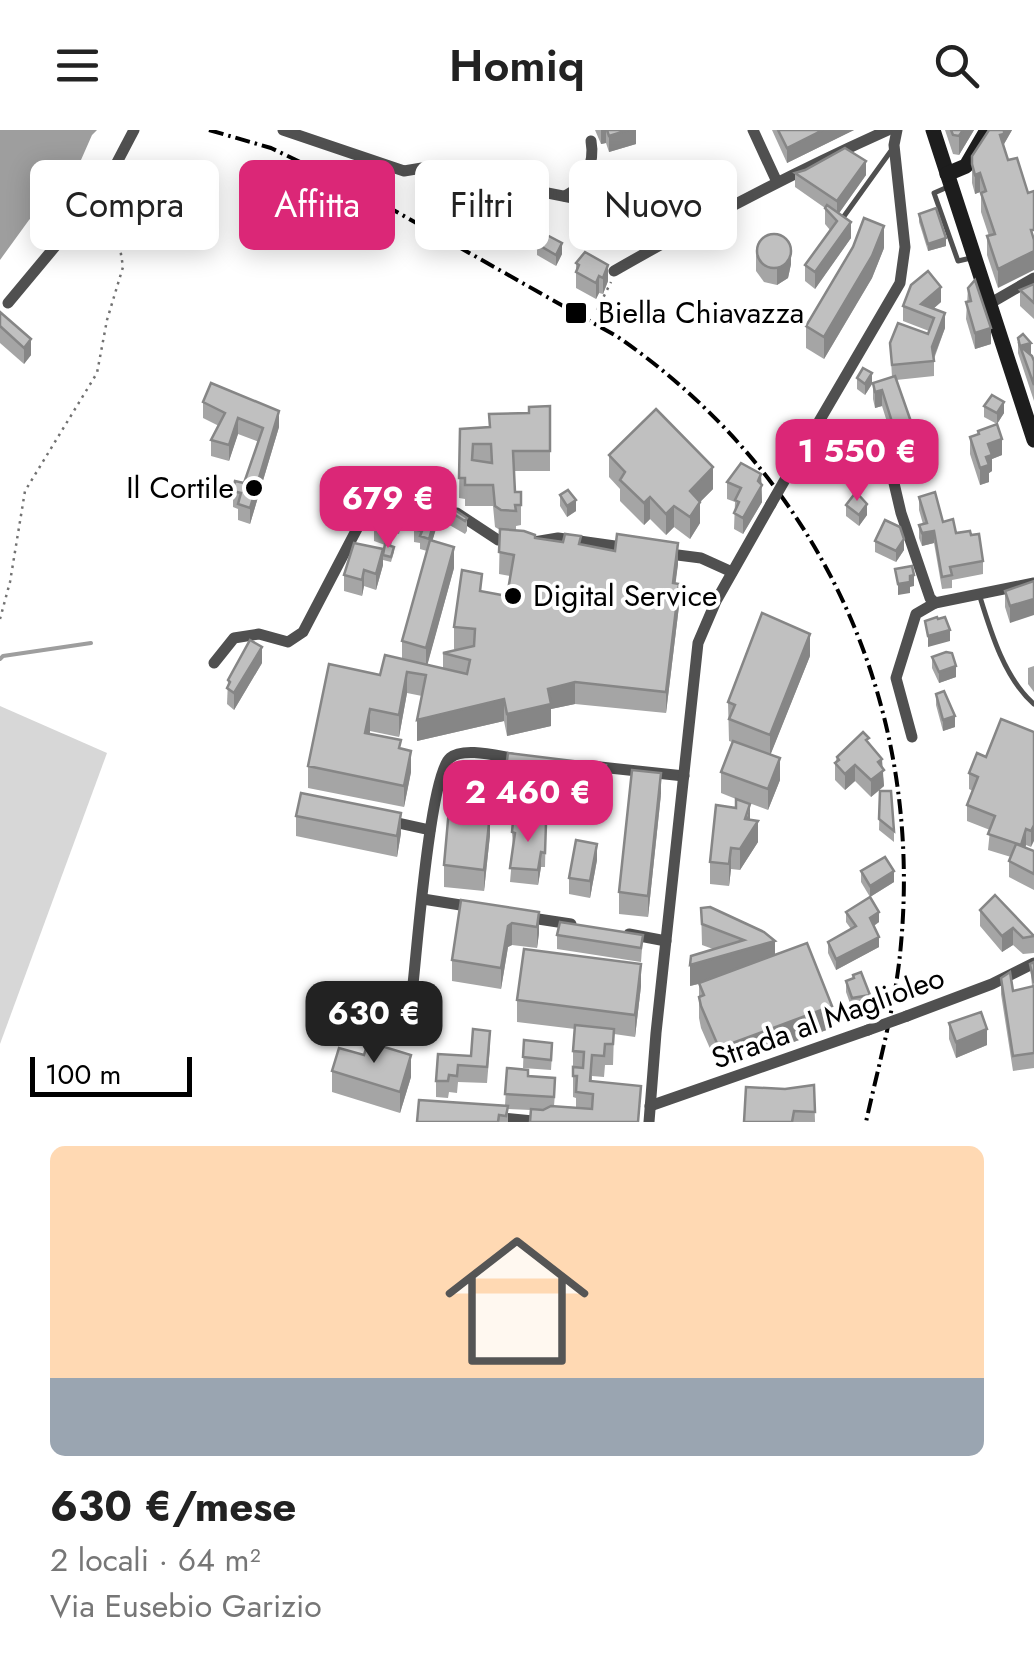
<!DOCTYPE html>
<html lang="it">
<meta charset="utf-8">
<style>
body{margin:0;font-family:Jost,sans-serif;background:#f6f6f6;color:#222;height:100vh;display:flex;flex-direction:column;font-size:38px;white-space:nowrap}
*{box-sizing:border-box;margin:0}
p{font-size:32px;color:#767676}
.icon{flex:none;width:55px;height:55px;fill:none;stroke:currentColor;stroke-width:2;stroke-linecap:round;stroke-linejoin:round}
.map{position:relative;height:992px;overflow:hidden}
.details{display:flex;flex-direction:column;background:#fff;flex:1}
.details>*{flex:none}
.banner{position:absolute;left:30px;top:30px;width:975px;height:90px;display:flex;gap:20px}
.scale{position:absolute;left:30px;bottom:25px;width:162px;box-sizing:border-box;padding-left:10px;border:5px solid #000;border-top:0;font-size:28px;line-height:35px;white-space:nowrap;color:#000;-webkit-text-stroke:8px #fff;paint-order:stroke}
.price{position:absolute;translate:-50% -85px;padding:0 22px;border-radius:20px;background:#db2777;color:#fff;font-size:32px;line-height:65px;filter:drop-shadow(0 2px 5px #0008)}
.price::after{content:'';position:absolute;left:50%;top:60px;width:30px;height:22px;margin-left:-15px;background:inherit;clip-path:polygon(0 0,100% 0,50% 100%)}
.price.on{background:#222;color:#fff}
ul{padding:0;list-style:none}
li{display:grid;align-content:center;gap:20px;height:530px;padding:0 50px}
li+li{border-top:2px solid #e0e0e0}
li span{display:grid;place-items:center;height:310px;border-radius:15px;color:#555}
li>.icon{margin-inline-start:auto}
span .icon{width:180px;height:180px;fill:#fffc;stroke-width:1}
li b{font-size:42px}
.tag{padding:0 35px;border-radius:15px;background:#fff;box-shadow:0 5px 25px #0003;font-size:35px;line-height:90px}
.tag.on{background:#db2777;color:#fff}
header{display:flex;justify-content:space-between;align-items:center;height:130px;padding:0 50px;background:#fff;font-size:45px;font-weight:600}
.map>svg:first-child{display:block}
.green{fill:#d7d7d7}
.water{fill:#9e9e9e}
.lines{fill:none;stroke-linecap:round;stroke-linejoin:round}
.stream{stroke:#9e9e9e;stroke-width:4}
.path{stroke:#727272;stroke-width:2.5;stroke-dasharray:2.5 5;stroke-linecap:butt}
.lane{stroke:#505050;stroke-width:5}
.street{stroke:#505050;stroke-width:11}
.secondary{stroke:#1d1d1d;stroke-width:15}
.rail{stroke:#000;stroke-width:4;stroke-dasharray:15 5 2.5 5;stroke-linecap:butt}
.street-bridge{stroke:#505050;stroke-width:11}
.wall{fill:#a5a5a5}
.shaded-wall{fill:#868686}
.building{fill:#c0c0c0;stroke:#868686;stroke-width:2.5;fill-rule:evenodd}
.poi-dot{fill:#000;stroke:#fff;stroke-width:4}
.labels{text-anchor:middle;stroke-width:8;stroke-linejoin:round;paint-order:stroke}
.poi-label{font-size:30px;fill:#000;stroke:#fff;text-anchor:start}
.street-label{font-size:30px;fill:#000;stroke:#fff}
</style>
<header><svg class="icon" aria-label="menu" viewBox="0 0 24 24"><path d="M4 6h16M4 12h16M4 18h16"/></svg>Homiq<svg class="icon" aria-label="search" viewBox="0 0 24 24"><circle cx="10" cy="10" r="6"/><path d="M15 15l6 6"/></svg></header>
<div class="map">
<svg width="1034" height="992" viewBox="0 0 1034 992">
<rect width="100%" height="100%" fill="#fff"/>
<path class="green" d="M0,576L107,623L0,914Z"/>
<path class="water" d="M0,0H97L92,5L77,39L29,90L0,130Z"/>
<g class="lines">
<path class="stream" d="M0,529L3,526L91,513"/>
<g class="path">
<path d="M597,180L611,152"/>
<path d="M0,489L10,452L25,361L97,243L107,190L123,137L112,67"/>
</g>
<g class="lane">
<path d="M950,56L934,63L958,131L971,128"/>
<path d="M842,89L893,18"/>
<path d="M980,467C991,503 1005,549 1034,574"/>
</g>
<g class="street">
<path d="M283,0L404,41L422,38L598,73L645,92L667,111"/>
<path d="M753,0L777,52"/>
<path d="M565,66C585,57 595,33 591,11"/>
<path d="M614,141C703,90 794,42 888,0"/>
<path d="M8,173L103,59L134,0"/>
<path d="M989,174L1034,148"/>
<path d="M886,319L901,383L930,468L935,473L1034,453"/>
<path d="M790,341L900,153L905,117L894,15L897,0"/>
<path d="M457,383L498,410L515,411"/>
<path d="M534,412L558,408L629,418"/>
<path d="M662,423L701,428L732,442"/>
<path d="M214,533L234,508L259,504L288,512L303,502L371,372L379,362L389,357L442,373"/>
<path d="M912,607L896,548L916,484L935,473"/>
<path d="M591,636L684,646"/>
<path d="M389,691L430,700"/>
<path d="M423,769L473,777"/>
<path d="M525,787L571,794"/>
<path d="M629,804L666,811"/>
<path d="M413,854C417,820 430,644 450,628C464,616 501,627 518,629"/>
<path d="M907,886L992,854L1034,833"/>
<path d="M650,976L868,900"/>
<path d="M493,987L543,992"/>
<path d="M649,992L656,903L698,513L716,471L771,374"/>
</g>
<g class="secondary">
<path d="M933,0L1034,310"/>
<path d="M947,44L966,36L987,0"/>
</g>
<path class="rail" d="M209,0L271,18L358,60L618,207C819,346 923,571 901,814C896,874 879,933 866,992"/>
<g class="street-bridge">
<path d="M771,374L790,341"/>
<path d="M868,900L907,886"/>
</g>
</g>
<g class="wall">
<path d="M595,0H636V14L609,22L606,13L601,14Z"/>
<path d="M772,0H854L787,33Z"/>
<path d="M945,0H974L959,25L953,24Z"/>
<path d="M989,0H1012L1004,14L998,158L987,125V106H989L981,82V66L980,62L975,64L972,53V26Z"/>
<path d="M795,43L866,45L839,83L851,108L815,159L805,151V135L830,100L825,94V78L795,57Z"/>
<path d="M919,84L946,116L928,121L919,92Z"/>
<path d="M537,114L562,124L556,136L537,125Z"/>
<path d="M884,118L872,148L824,229L806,218V196Z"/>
<path d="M756,125L791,134L788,148L777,155L764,152L756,141Z"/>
<path d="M576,133L608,151L603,164L599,163L596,169L576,158Z"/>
<path d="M1034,154V189L1020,176V160Z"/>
<path d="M968,158L991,214L975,219L966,189Z"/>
<path d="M941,172L933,179L945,198L934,229V246L896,250L916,323L898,327L882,276L875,278L873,269V253L892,247L890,213L928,204L929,201L903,191V176Z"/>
<path d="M0,182L31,225L24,234L0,213Z"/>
<path d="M1018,208L1034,231V271L1018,223Z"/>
<path d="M857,248L872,254L865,265L857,259Z"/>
<path d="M203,272L279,297L250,394L238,390V379L233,377V361L244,353L259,312L238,304L229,331L211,326V310L219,296L203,288Z"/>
<path d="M550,276V341H514L515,362H521V395L516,396V400L535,409L581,415L678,434L675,453L679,476L666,583L575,574L551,579V596L507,606L504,591L417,611L422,566L407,563L399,607L370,601V604L401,619L411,642L404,677L308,658V636L380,545L402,529V511L427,421L420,419V413L414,412V400L401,396L399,404L394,402L391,416L394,422L391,432L383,430V435L376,460L364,456L362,466L344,461V445L383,419L385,415L374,411V398L389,386L390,382L386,381V368L430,369L467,388V401L465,404L439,389L432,411L454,438L427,535L443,538V523L459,519H454V497L482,462L507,466L510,446L499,444L500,400L495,397L493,376H465V369L459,368L460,299L489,297V284L529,283Z"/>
<path d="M984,276L1004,283L997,294L984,287Z"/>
<path d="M978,301L1002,325L992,329V341L989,343V352L980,355L970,324V307L978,305Z"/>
<path d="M868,310L851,347L836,339V328Z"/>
<path d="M609,325L713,359L700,372V393L690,409L674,397L666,405L650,389L644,395L620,371V359L609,347Z"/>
<path d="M761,344L762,372L743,404L734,399L735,372L727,369V352Z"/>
<path d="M560,365L576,381L567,387L560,376Z"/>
<path d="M919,367L956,403L971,405L983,431V444L952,450V458L942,459L934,413L922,416L919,408V395L923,394L919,380Z"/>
<path d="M846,375L867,385L859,396L846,386Z"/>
<path d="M875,411L904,420L896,432L875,422Z"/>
<path d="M1034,451L1010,493L1005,477V461Z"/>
<path d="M810,526L770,625L780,650L768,680L741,670L758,712L740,740L731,739L729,756L710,754V732L736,678V669L721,663V642L732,612L729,611L728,572Z"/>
<path d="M932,527L956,547L939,553L932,538Z"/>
<path d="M262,533L234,580L227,574L228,550Z"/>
<path d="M1034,536V562L1028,554V538Z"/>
<path d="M936,564L955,597L943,601L936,575Z"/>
<path d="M1034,602L1031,717L1026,715L1025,718L1034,721V760L1009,747V731L1011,727L988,720L990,700L967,691V675L973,661L969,659V643L986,627Z"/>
<path d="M869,614L882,637L884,656L871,667L855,651L845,660L835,650V633L837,627Z"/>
<path d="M606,657L602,693L503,681V659Z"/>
<path d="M880,661L894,701V712L879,700Z"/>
<path d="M661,664L648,787L619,784V762Z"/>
<path d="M296,686L401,703L397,727L296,706Z"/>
<path d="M546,693L545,737H541L538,755L510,752L513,717L512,702Z"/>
<path d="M490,705L484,761L444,757V735Z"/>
<path d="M597,730L590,768L569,764V748Z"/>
<path d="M861,741L894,752L870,767L861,752Z"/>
<path d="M461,770L539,782V803L537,818L512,815L508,817L501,859L452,851V830Z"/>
<path d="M701,778L775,825L832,898L719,939L701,898L699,888V854L690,856L713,819L702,815Z"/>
<path d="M980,780L1034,806V823L1023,824L1013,815L1002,822L980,796Z"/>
<path d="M846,782L879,792L874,796L879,817L836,840L828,823V812L851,799L846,792Z"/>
<path d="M557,805H643L641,832L557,819Z"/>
<path d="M1034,832V938L1013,941L1001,864V848L1013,861L1032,856L1030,834Z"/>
<path d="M853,845L870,865V876L852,879L846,862V851L853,848Z"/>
<path d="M641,856L635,907L614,904L613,935H605L604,947L592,946V952L641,977L531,980L508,979V992H417L505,976L507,938L528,946L555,963L554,976L576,977V968L573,967V921L575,899L517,892V870Z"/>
<path d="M949,893L987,915L956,928L949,909Z"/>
<path d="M524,910L552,924L551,940L523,938Z"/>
<path d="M490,917L487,953L458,952L457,963L449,962L448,968L436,967V951L471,926Z"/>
<path d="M332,941L411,947L400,983L332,962Z"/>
<path d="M814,955L815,992H744L785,959Z"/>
</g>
<g class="shaded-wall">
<path d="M601,0H606V13L601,14Z"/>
<path d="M628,0H636V14L609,22V6Z"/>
<path d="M823,0H854L787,33V18Z"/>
<path d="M963,0H974L959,25V6Z"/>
<path d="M1003,0H1012L1004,14L1000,5Z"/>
<path d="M866,31V45L837,86V71Z"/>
<path d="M980,43V62L975,64V45Z"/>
<path d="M851,92V108L815,159V142Z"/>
<path d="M884,96V118L872,148L824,229V207Z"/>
<path d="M946,108V116L928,121V114Z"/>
<path d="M562,113V124L556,136V125Z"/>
<path d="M791,118V134L788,148L777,155V139Z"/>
<path d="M1034,121V140L998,158V139Z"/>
<path d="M608,135V151L603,164V148Z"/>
<path d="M599,146V163L596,169V153Z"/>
<path d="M941,157V172L926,185L921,174Z"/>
<path d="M945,183V198L932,232V217Z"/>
<path d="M991,198V214L975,219V203Z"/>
<path d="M31,209V225L24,234V218Z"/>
<path d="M1031,213V228L1020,216Z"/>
<path d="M872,243V254L865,265V254Z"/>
<path d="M882,260V276L875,278V262Z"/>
<path d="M1004,272V283L997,294V283Z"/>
<path d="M279,281V297L250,394V378Z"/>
<path d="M238,288V304L229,331V315Z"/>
<path d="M868,299V310L851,347V336Z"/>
<path d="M916,306V323L898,327V311Z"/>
<path d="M1002,309V325L992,329V341L989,343V352L980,355V338L988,314Z"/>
<path d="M713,337V359L700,372V393L690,409V361Z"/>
<path d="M761,344L762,372L743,404V388Z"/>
<path d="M650,367V389L644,395V373Z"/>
<path d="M576,370V381L567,387V376Z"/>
<path d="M867,374V385L859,396V385Z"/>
<path d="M439,375V389L429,422V409Z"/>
<path d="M674,376V397L666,405V384Z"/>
<path d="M934,401V413L922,416V403Z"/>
<path d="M904,409V420L896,432V421Z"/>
<path d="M678,413V434L673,474V453Z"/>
<path d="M454,417V438L426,540V518Z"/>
<path d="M383,419V435L376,460V444Z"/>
<path d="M364,440V456L362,466V450Z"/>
<path d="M914,445V456L910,457V463L898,465V454Z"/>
<path d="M679,454V476L666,583V562Z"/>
<path d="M1034,469V485L1010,493V476Z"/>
<path d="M950,500V511L928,517V506Z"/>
<path d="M810,504V526L770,626V605Z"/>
<path d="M262,517V533L234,580V563Z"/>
<path d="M956,536V547L939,553V542Z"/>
<path d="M407,542V563L399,607V585Z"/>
<path d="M575,552V574L551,579V596L507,606V584L548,559Z"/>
<path d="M504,569V591L417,611V590Z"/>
<path d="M370,579V601L365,624V603Z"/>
<path d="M955,586V597L943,601V590Z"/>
<path d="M411,621V642L404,677V656Z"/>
<path d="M780,628V650L768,680V659Z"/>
<path d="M882,629L884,656L871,667V650L878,632Z"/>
<path d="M606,635V657L602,693V671Z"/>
<path d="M855,635V651L845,660V644Z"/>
<path d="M661,643V664L648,787V766Z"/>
<path d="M750,674V696L758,691V712L740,740V719Z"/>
<path d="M401,683V703L397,727V706Z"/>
<path d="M490,684V705L484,761V740Z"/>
<path d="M1034,695V711L1031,717V701Z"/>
<path d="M1026,699V715L1021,731V715Z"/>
<path d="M597,714V730L590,768V751Z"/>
<path d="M731,718V739L729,756V734Z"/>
<path d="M541,722V737L538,755V740Z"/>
<path d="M894,741V752L870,767V756Z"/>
<path d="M539,782V803L537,818V797Z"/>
<path d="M879,782V792L870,798V788Z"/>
<path d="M512,793V815L508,817L501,859V838L508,796Z"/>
<path d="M1013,798V815L1002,822V806Z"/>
<path d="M879,807V817L836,840V829Z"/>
<path d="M775,811V833L690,856V835Z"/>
<path d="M641,834V856L635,907V885Z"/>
<path d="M832,876V898L719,939V918Z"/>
<path d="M987,899V915L956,928V912Z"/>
<path d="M411,925V947L400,983V962Z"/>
</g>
<g class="building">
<path d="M607,0H628L609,6Z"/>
<path d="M778,0H823L787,18Z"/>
<path d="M951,0H963L959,6L953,5Z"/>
<path d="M989,0H1004V4L1000,5L1008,30L1017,28L1028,63L1034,61V100H1031L1034,110V121L998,139L987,106L995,104L981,63L986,61L980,43L975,45L972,34V26Z"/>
<path d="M845,18L866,31L837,71L795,43L805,40Z"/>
<path d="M827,75L851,92L815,142L805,135L837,91L825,78Z"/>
<path d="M936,78L946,108L928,114L919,84Z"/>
<path d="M864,88L884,96L872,126L824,207L806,196L853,117Z"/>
<path d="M543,103L562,113L556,125L537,114Z"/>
<circle cx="774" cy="121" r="17"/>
<path d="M585,122L608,135L603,148L599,146L596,153L576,142L579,135L576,133Z"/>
<path d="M928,141L941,157L921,174L945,183L932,217L934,231L892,235L890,213L898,193L928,204L934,188L903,176L911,155Z"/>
<path d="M975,150L991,198L975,203L966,172L971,171L968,158Z"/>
<path d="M1034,154V173L1020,160Z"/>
<path d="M0,182L31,209L24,218L0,196Z"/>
<path d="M1023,204L1031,213L1020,216L1018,208Z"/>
<path d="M1020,216L1032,226L1034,231V255Z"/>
<path d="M863,238L872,243L865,254L857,248Z"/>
<path d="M895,246L916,306L898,311L882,260L875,262L873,253Z"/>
<path d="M211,253L279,281L250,378L238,374L241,363L233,361L235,351L244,353L263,298L238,288L229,315L211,310L225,283L203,272Z"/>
<path d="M992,265L1004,272L997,283L984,276Z"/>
<path d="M550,276V321H513L515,362H521V375H515L516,381L501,380L495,376L493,355H465V348H459L460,299L490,297L489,284L529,283V277ZM473,314H491L492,333L472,330Z"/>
<path d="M656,279L713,337L690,361L700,372L690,387L674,376L666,384L650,367L644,373L620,350L625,342L609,325Z"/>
<path d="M854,291L868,299L851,336L836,328Z"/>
<path d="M997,294L1002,309L988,314L992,325L986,327L989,335L980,338L970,307L979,304L978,301Z"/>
<path d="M741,333L761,344L758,351L762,355L743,388L734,383L739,372L735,370L741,358L727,352Z"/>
<path d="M388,357L430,369L433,365L467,388L465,391L439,375L429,409L420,406L422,401L414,399L417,388L401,383L399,390L394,389L391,403L374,398L378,383L389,386L393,370L386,368Z"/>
<path d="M568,360L576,370L567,376L560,365Z"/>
<path d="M856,362L867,374L859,385L846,375Z"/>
<path d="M935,362L943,392L953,389L956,403L970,401L971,405L979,404L983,431L950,437L952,445L942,447L934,401L922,403L919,395L927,393L919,367Z"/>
<path d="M885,390L900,397L904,409L896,421L875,411Z"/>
<path d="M500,399L524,401L535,405V408L563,412L565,404L581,406L579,414L615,421L617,404L678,413L673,453L679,454L666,562L575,552L548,559L551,574L507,584L504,569L417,590L426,545L407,542L399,585L370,579L365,603L401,610L399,618L411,621L404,656L308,636L329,534L380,545L385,525L467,544L470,530L443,523L474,516L475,499L454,497L462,440L482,444L480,461L507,466L514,425L499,422Z"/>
<path d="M430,410L454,417L426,518L402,511Z"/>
<path d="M354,413L383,419L376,444L364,440L362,450L344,445Z"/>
<path d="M385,414L394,417L391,427L383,425Z"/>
<path d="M912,436L914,445L910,446V452L898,454L895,439Z"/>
<path d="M1034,451V469L1010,476L1005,461Z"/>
<path d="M762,483L810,504L770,605L729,589L735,575L728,572Z"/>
<path d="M937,487L938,489L945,487L950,500L928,506L925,491Z"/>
<path d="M250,510L262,517L234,563L227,558L230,552L228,550Z"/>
<path d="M946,522L952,523L956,536L939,542L932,527Z"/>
<path d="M944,561L955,586L943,590L936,564Z"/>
<path d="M1001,589L1034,602V695L1031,701L1026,699L1021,715L988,704L995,686L967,675L978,647L969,643L977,623L986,627Z"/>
<path d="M863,602L869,608L866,610L882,629L878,632L884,640L871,650L855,635L845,644L835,633L839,630L837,627Z"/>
<path d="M733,611L780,628L768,659L721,642Z"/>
<path d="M508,623L606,635L602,671L503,659Z"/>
<path d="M632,640L661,643L648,766L619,762Z"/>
<path d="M880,661H891L894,701L879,689Z"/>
<path d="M301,663L401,683L397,706L296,686Z"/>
<path d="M736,669L750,674L745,689L758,691L740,719L731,718L729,734L710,732L716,675L736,678Z"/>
<path d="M449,679L490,684L484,740L444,735Z"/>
<path d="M513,691L546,693L545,723L541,722L538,740L510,738L515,703L512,702Z"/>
<path d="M576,710L597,714L590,751L569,748Z"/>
<path d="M1016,714L1034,721V744L1009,731Z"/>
<path d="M885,727L894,741L870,756L861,741Z"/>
<path d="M995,765L1034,806L1023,808L1013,798L1002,806L980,780Z"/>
<path d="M870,767L879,782L870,788L879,807L836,829L828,812L856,796L846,782Z"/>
<path d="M461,770L539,782L537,797L512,793L508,796L501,838L452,830Z"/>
<path d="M710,777L764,802L775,811L690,835L691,826L744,810L702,794L701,778Z"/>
<path d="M560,792L643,805L641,818L557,805Z"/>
<path d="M807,813L832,876L719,918L701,876L699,867L704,865L699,853Z"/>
<path d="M524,819L641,834L635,885L517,870Z"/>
<path d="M1034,832V853L1030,834Z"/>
<path d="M861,842L870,865L852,868L846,851L854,848L853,845Z"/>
<path d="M1010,842L1013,861L1034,856V923L1013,926L1001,848Z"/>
<path d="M981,882L987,899L956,912L949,893Z"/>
<path d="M575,895L614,899L613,914H605L604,926L592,925L590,951L641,956L638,992H530L531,979L543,980L551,976L592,979L593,964L576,962L577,946H573V937L583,938L584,922L573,921Z"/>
<path d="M473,899L490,901L487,937L458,935L457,946L449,945L448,951H436L438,924L471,926Z"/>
<path d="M524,910L552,913L551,930L523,927Z"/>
<path d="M368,912L411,925L400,962L332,941L339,918L364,925Z"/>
<path d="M507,938L528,940V946L555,948L554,967L505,964Z"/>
<path d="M814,955L815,982L794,981L792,992H744L746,957L785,959Z"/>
<path d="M419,970L508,976L506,986L499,985L498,992H417Z"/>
</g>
<g class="poi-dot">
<rect x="564" y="171" width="24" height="24" rx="5"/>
<circle cx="254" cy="358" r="10"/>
<circle cx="513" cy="466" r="10"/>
</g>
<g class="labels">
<g class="poi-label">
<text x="598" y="193">Biella Chiavazza</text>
<text x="234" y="368" text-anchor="end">Il Cortile</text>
<text x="533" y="476">Digital Service</text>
</g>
<g class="street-label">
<text transform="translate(828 888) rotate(-20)" y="10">Strada al Maglioleo</text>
</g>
</g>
</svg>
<div class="scale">100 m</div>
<b class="price" style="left:857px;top:374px">1 550 €</b>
<b class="price" style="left:388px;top:421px">679 €</b>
<b class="price" style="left:528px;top:715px">2 460 €</b>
<b class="price on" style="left:374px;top:936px">630 €</b>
<div class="banner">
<a class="tag">Compra</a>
<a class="tag on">Affitta</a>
<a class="tag">Filtri</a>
<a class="tag">Nuovo</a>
</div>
</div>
<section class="details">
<ul>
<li><span style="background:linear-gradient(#ffd9b3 75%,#9aa5b1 0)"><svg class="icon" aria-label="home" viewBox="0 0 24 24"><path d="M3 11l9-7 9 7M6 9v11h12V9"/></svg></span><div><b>630 €/mese</b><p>2 locali · 64 m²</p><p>Via Eusebio Garizio</p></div></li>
</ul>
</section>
